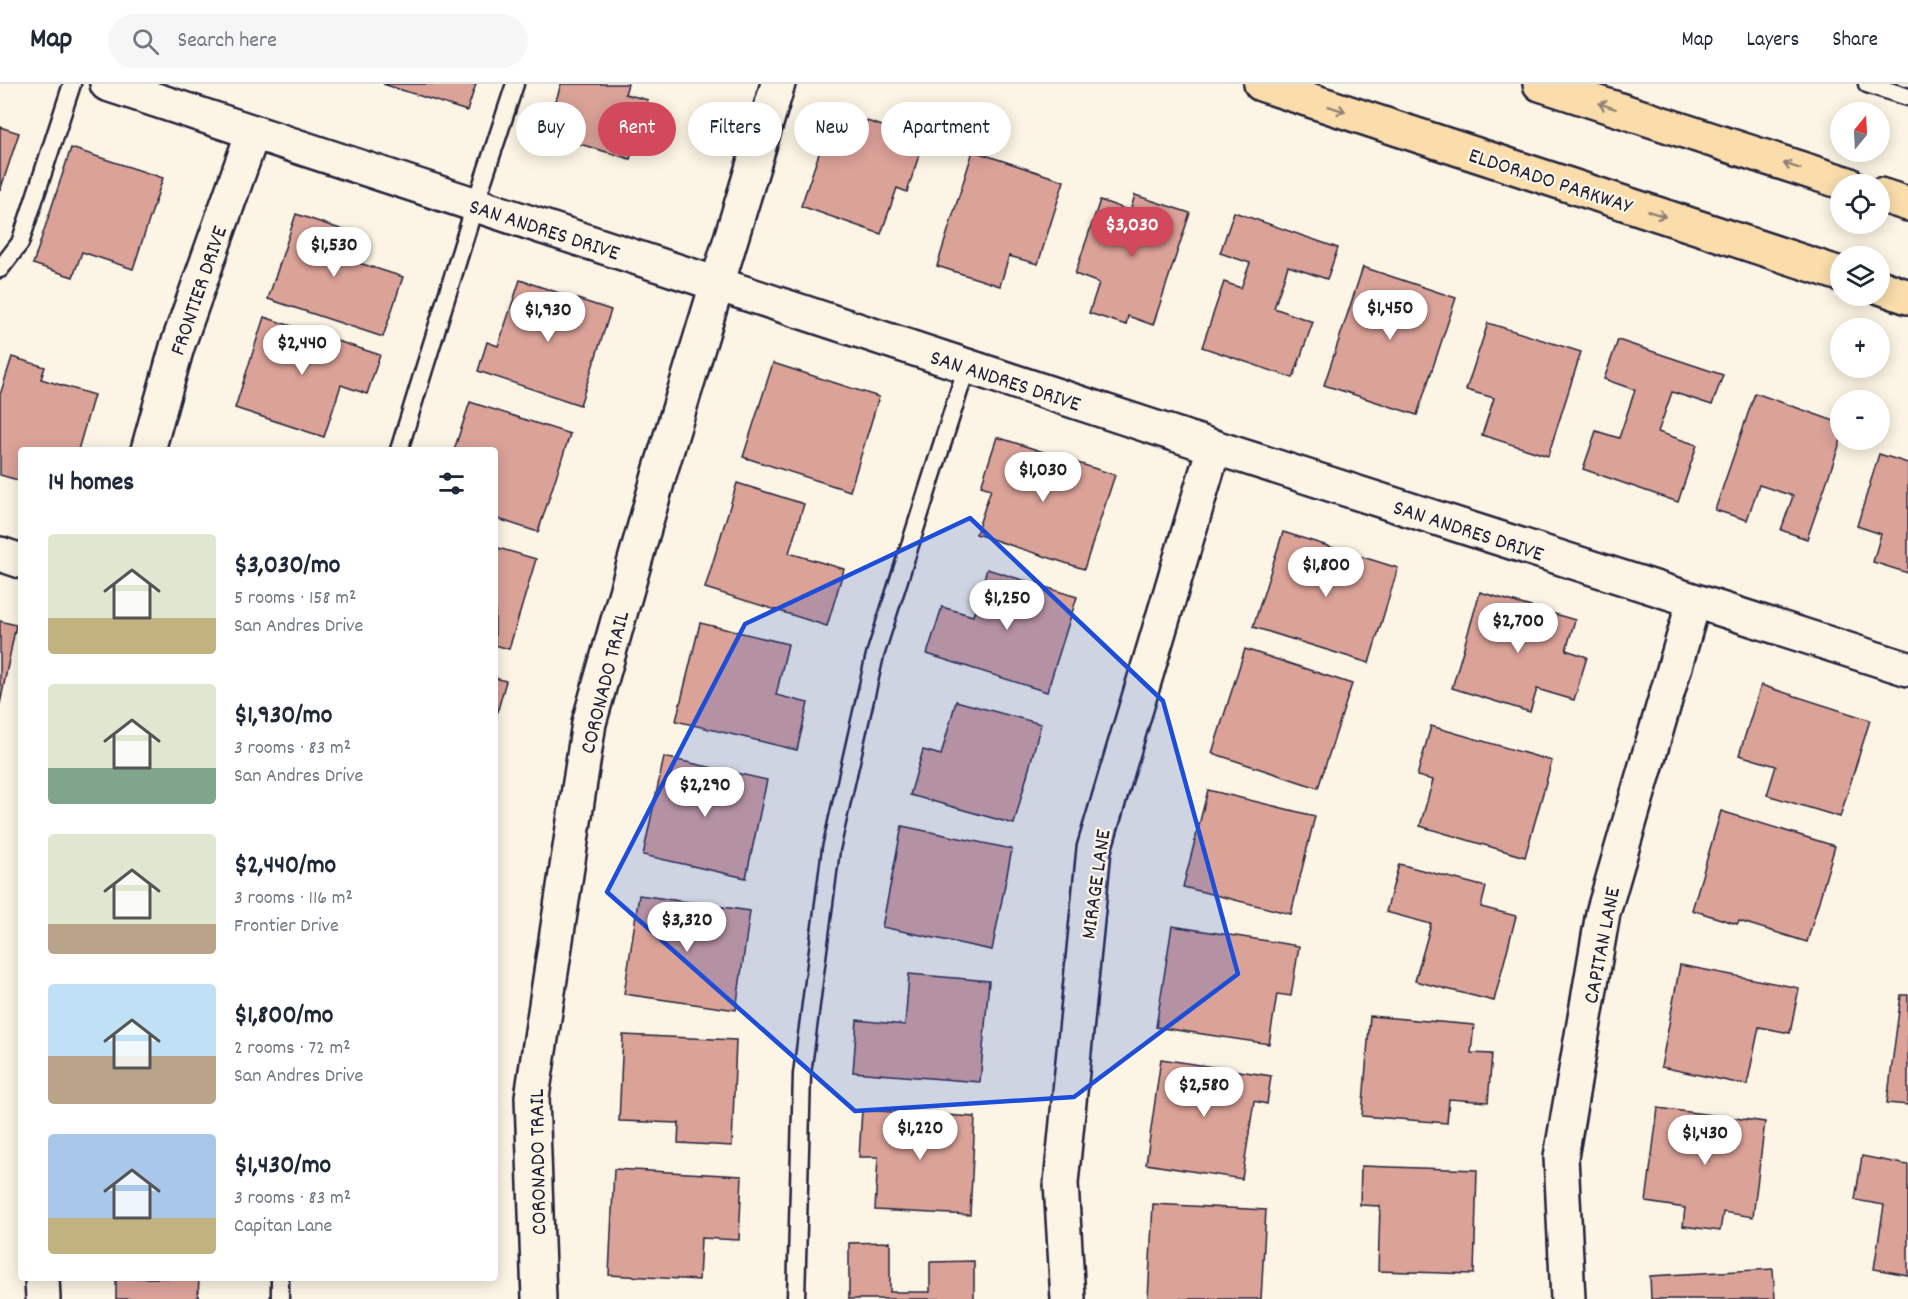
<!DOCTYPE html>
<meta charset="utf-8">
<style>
body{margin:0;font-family:Dekko,sans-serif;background:#f6f6f7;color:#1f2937;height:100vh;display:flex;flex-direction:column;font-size:22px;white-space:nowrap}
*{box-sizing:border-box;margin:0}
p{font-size:20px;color:#747a83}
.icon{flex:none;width:33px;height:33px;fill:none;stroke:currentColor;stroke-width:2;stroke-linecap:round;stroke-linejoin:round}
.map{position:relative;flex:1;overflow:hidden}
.details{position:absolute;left:18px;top:363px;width:480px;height:834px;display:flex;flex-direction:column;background:#fff;border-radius:6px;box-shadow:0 3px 15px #0003}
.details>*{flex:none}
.guide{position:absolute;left:516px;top:18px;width:570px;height:54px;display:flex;gap:12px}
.needle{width:39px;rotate:18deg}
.tools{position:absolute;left:1830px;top:18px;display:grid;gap:12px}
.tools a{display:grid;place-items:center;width:60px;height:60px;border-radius:50%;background:#fff;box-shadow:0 3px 15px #0003;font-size:30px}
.price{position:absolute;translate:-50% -51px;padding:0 14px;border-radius:21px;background:#fff;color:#222;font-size:20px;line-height:39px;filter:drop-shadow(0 2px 3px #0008)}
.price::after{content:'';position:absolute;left:50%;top:36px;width:18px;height:14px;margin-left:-9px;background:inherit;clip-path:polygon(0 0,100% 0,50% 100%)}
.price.current{background:#d1495b;color:#fff}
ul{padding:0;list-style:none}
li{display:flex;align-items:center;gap:18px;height:150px;padding:0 30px}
li span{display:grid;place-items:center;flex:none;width:168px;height:120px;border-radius:6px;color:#555}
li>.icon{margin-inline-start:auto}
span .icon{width:72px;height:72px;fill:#fffc;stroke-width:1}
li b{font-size:26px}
h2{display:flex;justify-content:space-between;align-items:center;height:72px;padding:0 30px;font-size:26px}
.pill{padding:0 21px;border-radius:27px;background:#fff;box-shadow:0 3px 15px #0003;font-size:21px;line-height:54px}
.pill.current{background:#d1495b;color:#fff}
header{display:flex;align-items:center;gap:36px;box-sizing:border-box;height:84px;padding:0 30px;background:#fff;border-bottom:2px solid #e0e1e3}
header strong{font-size:28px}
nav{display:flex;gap:33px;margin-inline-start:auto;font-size:21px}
.search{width:420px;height:54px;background:#f6f6f7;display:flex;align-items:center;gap:15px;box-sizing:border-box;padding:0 21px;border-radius:33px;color:#747a83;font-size:22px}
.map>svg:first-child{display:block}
.building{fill:#dba298;stroke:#22223b;stroke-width:1.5}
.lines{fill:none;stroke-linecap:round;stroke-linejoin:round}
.service-casing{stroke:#22223b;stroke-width:21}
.minor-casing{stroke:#22223b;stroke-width:38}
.primary-casing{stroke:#22223b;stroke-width:38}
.service{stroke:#fcf5e5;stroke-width:16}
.minor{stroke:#fcf5e5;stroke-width:33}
.primary{stroke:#faddab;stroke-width:33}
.oneway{stroke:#8e8073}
.marked{fill:#1d4ed8;fill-opacity:0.2;stroke:#1d4ed8;stroke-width:4.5;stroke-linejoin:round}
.labels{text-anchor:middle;stroke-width:4.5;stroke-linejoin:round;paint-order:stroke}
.street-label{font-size:22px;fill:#22223b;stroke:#fcf5e5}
</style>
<header>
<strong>Map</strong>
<div class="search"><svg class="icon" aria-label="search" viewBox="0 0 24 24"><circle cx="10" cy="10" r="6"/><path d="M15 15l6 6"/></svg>Search here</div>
<nav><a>Map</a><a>Layers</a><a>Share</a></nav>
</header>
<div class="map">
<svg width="1908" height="1215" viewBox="0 0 1908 1215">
<rect width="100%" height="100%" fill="#fcf5e5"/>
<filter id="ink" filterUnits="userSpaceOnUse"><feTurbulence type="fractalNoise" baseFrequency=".0167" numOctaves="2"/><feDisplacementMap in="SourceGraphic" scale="12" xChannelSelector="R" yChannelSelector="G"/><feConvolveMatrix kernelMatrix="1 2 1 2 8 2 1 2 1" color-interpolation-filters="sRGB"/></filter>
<g filter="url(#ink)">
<g class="building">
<path d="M383,0H476L467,27Z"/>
<path d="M561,0H628L625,10L648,16L630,75L546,50Z"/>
<path d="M834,26L924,56L907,108L897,104L881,150L801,122Z"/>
<path d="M0,43L19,49L0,107Z"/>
<path d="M71,64L163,94L133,185L82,168L73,193L33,180Z"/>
<path d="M973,67L1064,97L1038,180L1009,172L1000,202L937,182Z"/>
<path d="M1135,111L1190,129L1153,241L1128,232L1126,241L1089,229L1099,199L1075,190L1100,116L1130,127Z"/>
<path d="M1234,128L1338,164L1327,195L1288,182L1274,224L1313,238L1293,294L1202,263L1224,198L1241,204L1250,179L1220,169Z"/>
<path d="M296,130L364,153L356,178L403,193L383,253L268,215Z"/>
<path d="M1363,183L1456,214L1417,331L1324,301Z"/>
<path d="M520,196L611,226L580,321L478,287L487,258L498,262Z"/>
<path d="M264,233L380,271L367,310L341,301L324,353L235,324Z"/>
<path d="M1488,239L1581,268L1548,372L1482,351L1494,314L1466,306Z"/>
<path d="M1618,256L1723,291L1712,321L1672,308L1658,348L1697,361L1678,418L1583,385L1596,347L1619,354L1635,306L1604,295Z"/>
<path d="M12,273L45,283L41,295L94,311L78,366H21V397L0,391V311Z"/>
<path d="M773,279L879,313L850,407L743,373Z"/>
<path d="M1755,309L1840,339L1841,356L1807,455L1781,446L1793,412L1759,401L1747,436L1715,426Z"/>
<path d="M470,318L570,350L538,448L495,434V366H454Z"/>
<path d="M997,353L1115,391L1084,485L976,450L991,405L981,402Z"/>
<path d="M1879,370L1908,379V489L1873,478L1881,450L1857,442Z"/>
<path d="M737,399L804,420L789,469L844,485L827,542L705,504Z"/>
<path d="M1283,448L1398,484L1369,579L1253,543Z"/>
<path d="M495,463L536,475L509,565L495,561Z"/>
<path d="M987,485L1077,513L1047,608L927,570L942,523L973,532Z"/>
<path d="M1480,508L1575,536L1566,566L1587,573L1574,616L1537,605L1530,628L1452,604Z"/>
<path d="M0,537L16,541L0,620Z"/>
<path d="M700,539L788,560L776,611L808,619L797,666L676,637Z"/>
<path d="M1245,565L1352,600L1318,704L1212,669Z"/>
<path d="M495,594L506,597L495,636Z"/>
<path d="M1761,601L1870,636L1840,733L1767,711L1776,682L1739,671Z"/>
<path d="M956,617L1041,640L1014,740L910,711L923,666L941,671Z"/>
<path d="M1431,642L1552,677L1525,773L1420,742L1433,696L1417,692Z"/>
<path d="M664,673L767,696L746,794L643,771Z"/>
<path d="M1208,706L1315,732L1291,830L1183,803Z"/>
<path d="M1721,727L1835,762L1807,858L1739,837L1737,840L1692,826Z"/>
<path d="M902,742L1012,765L992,866L882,843Z"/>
<path d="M1399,780L1486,803L1481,823L1516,832L1494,917L1415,897L1431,840L1386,828Z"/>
<path d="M639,811L750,827L736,926L624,910Z"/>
<path d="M1172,842L1299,862L1291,912L1277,910L1269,960L1156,943Z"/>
<path d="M1680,881L1799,904L1790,949L1759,943L1747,1001L1661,983Z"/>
<path d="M909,890L989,897L980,998L853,988L857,936L905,941Z"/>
<path d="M1901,911H1908V1021L1887,1019Z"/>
<path d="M1370,932L1474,941L1471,969L1492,970L1488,1018L1449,1015L1447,1039L1362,1032Z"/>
<path d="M623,951L736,956L732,1062L678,1059L679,1039L619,1037Z"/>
<path d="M1161,975L1271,992L1267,1020L1254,1017L1242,1095L1146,1080Z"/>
<path d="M1658,1024L1765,1038L1753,1133L1723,1128L1720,1147L1683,1142L1685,1124L1646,1118Z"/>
<path d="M862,1026L975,1033L970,1131L875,1126L878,1073H859Z"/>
<path d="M1862,1072L1908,1081V1191L1874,1185L1884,1121L1855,1116Z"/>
<path d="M1361,1082L1477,1086L1474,1190L1378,1187L1380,1122L1360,1121Z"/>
<path d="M614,1085L742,1092L739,1156L701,1154L699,1196L609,1191Z"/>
<path d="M1153,1120L1266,1126L1261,1215H1148Z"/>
<path d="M890,1158V1208H930V1178L974,1177V1215H849V1159Z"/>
<path d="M1773,1185L1775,1215H1651L1650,1192Z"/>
<path d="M116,1194H199L198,1215H116Z"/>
</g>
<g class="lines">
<g class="service-casing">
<g id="service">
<path d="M1867,0L1908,13"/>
<path d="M0,185L20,159L72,0"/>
<path d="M399,366L475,121L515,0"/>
<path d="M280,1194V1215"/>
<path d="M796,1215L802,990L831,765L875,571L967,282"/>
</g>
</g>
<g class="minor-casing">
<g id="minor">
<path d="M107,0L1214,363L1908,585"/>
<path d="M148,366L177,263L253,48"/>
<path d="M0,470L21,477"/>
<path d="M42,1194L43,1215"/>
<path d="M539,1215L532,1013L589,639L660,388L778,0"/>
<path d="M1068,1215L1061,1099L1094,765L1214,363"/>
<path d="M1568,1215L1561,1073L1603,829L1694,517"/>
</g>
</g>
<g class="primary-casing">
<g id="primary">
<path d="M1261,0L1840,190"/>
<path d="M1540,0L1848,100"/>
<path d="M1880,111L1908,120"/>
<path d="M1880,203L1908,213"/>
</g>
</g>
<use href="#service" class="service"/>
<use href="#minor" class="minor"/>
<use href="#primary" class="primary"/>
</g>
<defs><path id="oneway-shaft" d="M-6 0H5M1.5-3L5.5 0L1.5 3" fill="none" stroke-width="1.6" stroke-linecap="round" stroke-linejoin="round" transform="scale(1.5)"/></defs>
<g class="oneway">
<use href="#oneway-shaft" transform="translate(1607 22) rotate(-162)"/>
<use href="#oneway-shaft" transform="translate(1337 25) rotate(18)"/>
<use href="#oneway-shaft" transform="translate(1792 82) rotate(-162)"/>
<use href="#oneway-shaft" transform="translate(1657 130) rotate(18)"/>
</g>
</g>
<path class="marked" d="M970,434L1163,617L1238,890L1074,1013L855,1027L607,808L745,540Z"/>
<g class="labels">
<g class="street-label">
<text transform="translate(1551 95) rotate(18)" y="8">ELDORADO PARKWAY</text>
<text transform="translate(545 144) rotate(18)" y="8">SAN ANDRES DRIVE</text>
<text transform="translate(197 206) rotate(-71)" y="8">FRONTIER DRIVE</text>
<text transform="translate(1006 295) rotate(18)" y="8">SAN ANDRES DRIVE</text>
<text transform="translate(1469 445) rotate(18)" y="8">SAN ANDRES DRIVE</text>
<text transform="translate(603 598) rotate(-76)" y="8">CORONADO TRAIL</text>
<text transform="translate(1094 800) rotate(-82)" y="8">MIRAGE LANE</text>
<text transform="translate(1600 861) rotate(-79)" y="8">CAPITAN LANE</text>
<text transform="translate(536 1078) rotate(-91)" y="8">CORONADO TRAIL</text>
</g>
</g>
</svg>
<div class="tools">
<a><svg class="needle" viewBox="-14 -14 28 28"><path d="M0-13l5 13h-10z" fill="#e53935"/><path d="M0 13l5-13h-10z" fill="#747a83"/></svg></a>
<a><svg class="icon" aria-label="locate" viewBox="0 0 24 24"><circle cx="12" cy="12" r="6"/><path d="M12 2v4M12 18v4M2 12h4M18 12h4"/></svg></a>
<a><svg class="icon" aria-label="layers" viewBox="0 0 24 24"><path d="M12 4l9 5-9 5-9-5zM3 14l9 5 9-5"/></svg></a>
<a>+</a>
<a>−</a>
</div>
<b class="price current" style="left:1132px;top:174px">$3,030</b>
<b class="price" style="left:334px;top:194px">$1,530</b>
<b class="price" style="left:1390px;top:257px">$1,450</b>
<b class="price" style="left:548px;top:259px">$1,930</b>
<b class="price" style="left:302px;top:292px">$2,440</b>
<b class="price" style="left:1043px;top:419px">$1,030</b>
<b class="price" style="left:1326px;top:514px">$1,800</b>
<b class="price" style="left:1007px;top:547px">$1,250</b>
<b class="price" style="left:1518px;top:570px">$2,700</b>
<b class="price" style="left:705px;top:734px">$2,290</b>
<b class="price" style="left:687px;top:869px">$3,320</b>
<b class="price" style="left:1204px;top:1034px">$2,580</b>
<b class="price" style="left:920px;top:1077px">$1,220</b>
<b class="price" style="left:1705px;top:1082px">$1,430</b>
<div class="guide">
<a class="pill">Buy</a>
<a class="pill current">Rent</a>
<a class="pill">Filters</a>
<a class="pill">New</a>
<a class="pill">Apartment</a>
</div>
<section class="details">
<h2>14 homes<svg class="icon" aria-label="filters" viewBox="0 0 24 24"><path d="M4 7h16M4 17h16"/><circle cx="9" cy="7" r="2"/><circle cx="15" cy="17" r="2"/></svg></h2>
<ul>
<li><span style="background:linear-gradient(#dfe7d0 70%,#c2b280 0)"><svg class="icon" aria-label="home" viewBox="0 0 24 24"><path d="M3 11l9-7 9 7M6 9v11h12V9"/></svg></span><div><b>$3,030/mo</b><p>5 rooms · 158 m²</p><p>San Andres Drive</p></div></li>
<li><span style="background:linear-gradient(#dfe7d0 70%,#7fa58c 0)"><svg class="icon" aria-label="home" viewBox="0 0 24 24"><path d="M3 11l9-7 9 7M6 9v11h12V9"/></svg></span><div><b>$1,930/mo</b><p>3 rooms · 83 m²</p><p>San Andres Drive</p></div></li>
<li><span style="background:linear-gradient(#dfe7d0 75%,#b9a48a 0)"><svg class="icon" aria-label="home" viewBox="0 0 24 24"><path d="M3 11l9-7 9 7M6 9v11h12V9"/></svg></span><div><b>$2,440/mo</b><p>3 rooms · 116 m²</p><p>Frontier Drive</p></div></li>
<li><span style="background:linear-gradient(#bfe0f5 60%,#b9a48a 0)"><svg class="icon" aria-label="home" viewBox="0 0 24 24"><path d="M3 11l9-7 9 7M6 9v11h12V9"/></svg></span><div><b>$1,800/mo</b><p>2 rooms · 72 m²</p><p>San Andres Drive</p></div></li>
<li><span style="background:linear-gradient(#a9c7e8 70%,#c2b280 0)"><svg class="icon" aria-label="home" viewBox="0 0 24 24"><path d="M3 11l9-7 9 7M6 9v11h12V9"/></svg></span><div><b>$1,430/mo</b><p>3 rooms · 83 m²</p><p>Capitan Lane</p></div></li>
</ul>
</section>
</div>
